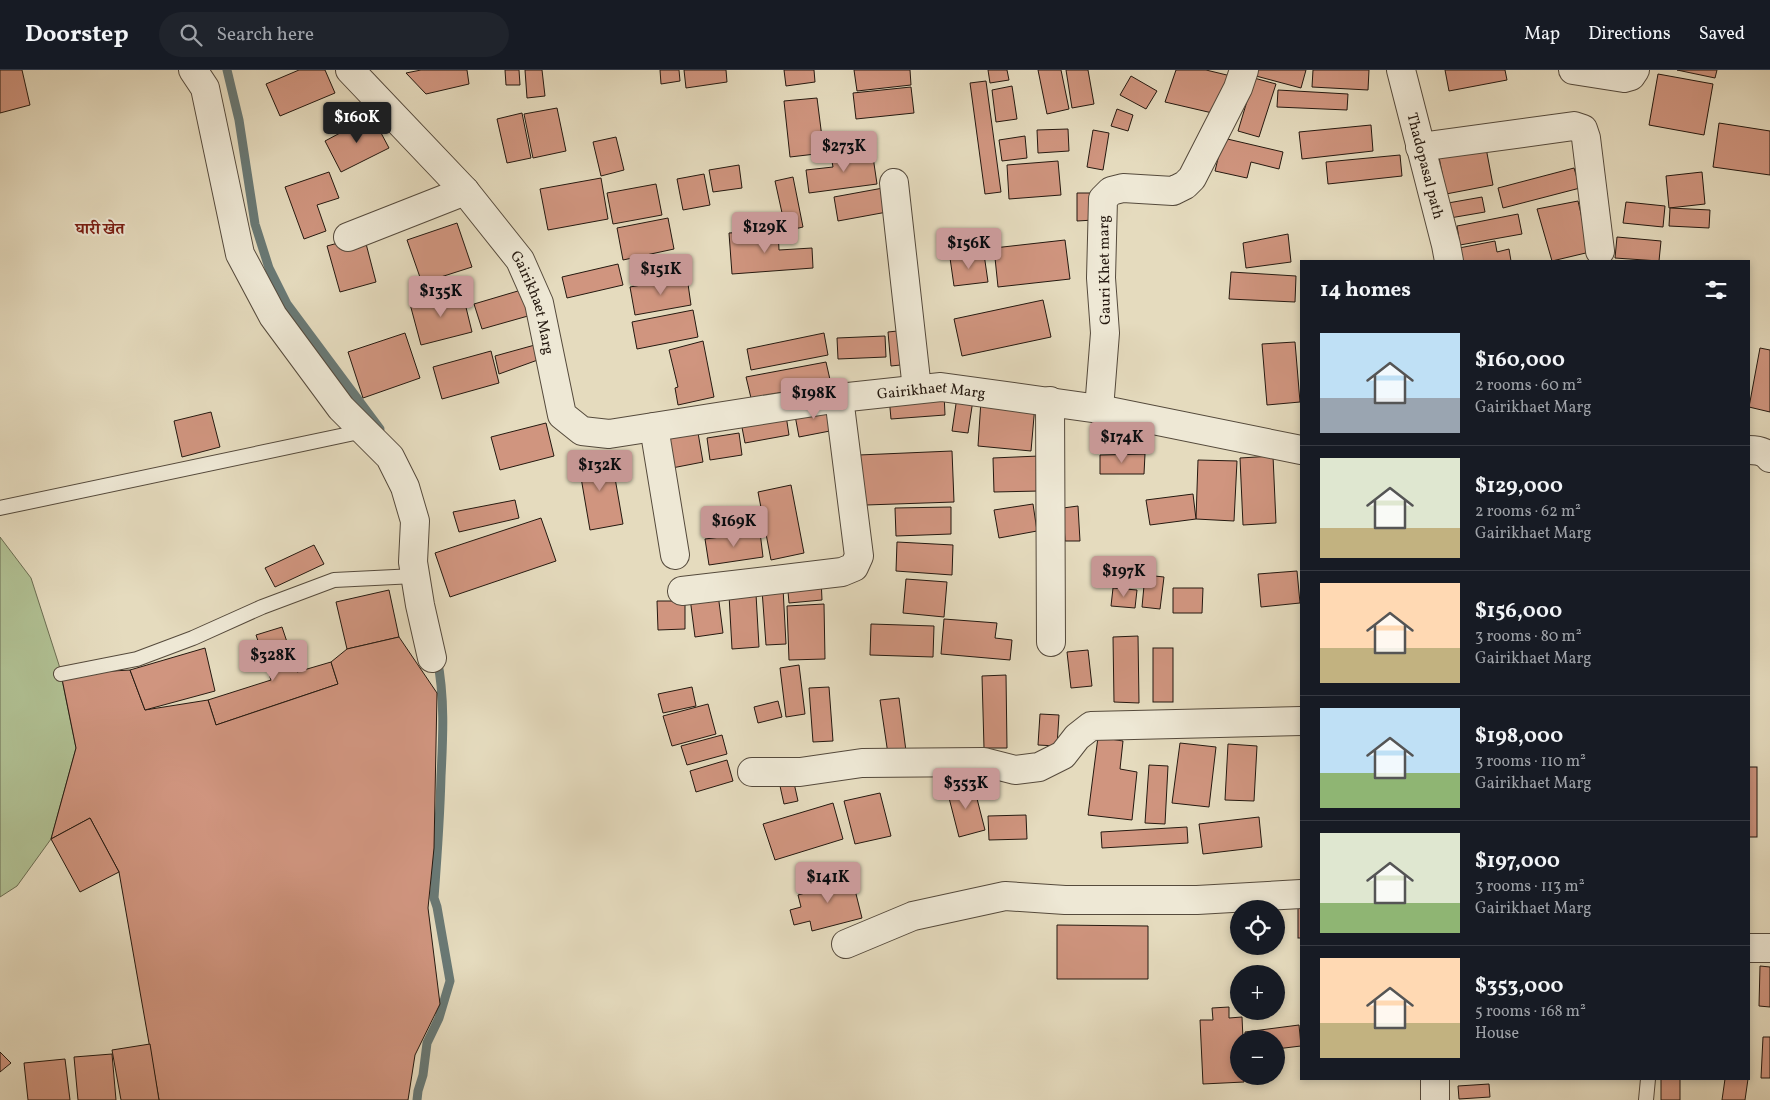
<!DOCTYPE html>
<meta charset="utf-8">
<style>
body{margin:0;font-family:Vollkorn,"Noto Serif Devanagari",serif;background:#20242c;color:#f1f3f6;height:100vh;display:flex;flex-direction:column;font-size:19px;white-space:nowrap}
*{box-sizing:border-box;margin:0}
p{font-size:16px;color:#9ea1a6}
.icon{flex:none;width:28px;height:28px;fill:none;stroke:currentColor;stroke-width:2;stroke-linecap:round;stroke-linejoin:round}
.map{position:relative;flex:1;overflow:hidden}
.panel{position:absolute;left:1300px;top:190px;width:450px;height:820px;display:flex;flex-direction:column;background:#171b24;border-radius:0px;box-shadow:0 2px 8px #0003}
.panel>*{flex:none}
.fabs{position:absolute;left:1230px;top:830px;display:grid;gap:10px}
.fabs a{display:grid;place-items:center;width:55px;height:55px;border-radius:50%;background:#171b24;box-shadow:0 2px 8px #0003;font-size:25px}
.price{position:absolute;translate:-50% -42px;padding:0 11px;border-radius:5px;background:#c59692;color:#111;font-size:16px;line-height:32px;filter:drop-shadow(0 1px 2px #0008)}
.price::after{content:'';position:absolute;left:50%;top:30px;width:15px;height:11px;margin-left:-8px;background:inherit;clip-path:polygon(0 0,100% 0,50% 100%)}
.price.selected{background:#222;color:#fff}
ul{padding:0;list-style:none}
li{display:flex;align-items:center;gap:15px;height:125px;padding:0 20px}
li+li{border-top:1px solid #363941}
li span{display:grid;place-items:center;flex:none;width:140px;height:100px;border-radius:0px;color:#555}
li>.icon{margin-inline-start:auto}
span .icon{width:60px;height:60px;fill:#fffc;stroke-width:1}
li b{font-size:21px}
h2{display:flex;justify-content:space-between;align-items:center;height:60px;padding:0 20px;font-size:21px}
header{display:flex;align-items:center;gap:30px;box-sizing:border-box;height:70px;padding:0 25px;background:#171b24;border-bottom:1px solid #363941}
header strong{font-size:24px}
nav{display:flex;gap:28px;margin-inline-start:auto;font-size:18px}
.search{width:350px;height:45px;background:#20242c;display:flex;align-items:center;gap:12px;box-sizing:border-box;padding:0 18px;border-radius:28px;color:#9ea1a6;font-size:19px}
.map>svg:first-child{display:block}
.green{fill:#b1c194;stroke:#6b6d52}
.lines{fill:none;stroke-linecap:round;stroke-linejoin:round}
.stream{stroke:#697975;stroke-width:9}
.building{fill:#d0957f;stroke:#251910}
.lane-casing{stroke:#554a3c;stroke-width:16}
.street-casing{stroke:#554a3c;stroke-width:30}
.lane{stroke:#eee8d5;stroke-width:14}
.street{stroke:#eee8d5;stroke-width:28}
.labels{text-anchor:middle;stroke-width:4;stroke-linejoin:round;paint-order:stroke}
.street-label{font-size:15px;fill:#251910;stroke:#eee8d5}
.neighbourhood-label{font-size:16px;font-weight:bold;fill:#7a1f14;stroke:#eee8d5}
</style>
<header>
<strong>Doorstep</strong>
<div class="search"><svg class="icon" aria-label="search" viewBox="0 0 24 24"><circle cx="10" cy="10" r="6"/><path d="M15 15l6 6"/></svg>Search here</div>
<nav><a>Map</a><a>Directions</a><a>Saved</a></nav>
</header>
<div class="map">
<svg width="1770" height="1030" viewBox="0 0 1770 1030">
<rect width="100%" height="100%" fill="#e5dbbe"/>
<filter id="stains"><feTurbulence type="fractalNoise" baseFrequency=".004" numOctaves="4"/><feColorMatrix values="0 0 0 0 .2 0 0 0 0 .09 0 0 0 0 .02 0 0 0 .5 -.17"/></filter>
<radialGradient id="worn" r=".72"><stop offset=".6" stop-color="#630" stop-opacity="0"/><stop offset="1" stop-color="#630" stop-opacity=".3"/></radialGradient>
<path class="green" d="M0,467L31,508L59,595L76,678L51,769L17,816L0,827Z"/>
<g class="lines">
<g class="stream">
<path d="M227,0L239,50L255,154L269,198L287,234L380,359"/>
<path d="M417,1030L418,1021L423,1005L427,973L439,948L450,911L437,837L434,828C437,788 440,747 441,706C443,667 445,627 437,588"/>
</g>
</g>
<g class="building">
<path d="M0,0H22L30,35L0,43Z"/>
<path d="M299,0H325L335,23L280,46L266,14Z"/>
<path d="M421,0H467L469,14L426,24L406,3Z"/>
<path d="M505,0H519L520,15H506Z"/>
<path d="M525,0H542L545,26L527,28Z"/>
<path d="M660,0H679L680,11L661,14Z"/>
<path d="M684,0H726L727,12L686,18Z"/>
<path d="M784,0H814L815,12L786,16Z"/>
<path d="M854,0H910L911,15L857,21Z"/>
<path d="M988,0H1007L1009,10L990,13Z"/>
<path d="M1038,0H1061L1069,39L1047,44Z"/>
<path d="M1066,0H1088L1094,34L1072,38Z"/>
<path d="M1176,0H1206L1231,6L1221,45L1165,32Z"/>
<path d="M1258,0H1306L1301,18L1256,6Z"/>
<path d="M1313,0H1369L1368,20L1312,17Z"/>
<path d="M1445,0H1505L1507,10L1449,21Z"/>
<path d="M1677,0H1717L1715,8Z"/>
<path d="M1658,4L1713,14L1704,65L1649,55Z"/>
<path d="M1131,6L1157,21L1146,39L1120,25Z"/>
<path d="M1254,8L1276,14L1259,67L1238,61Z"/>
<path d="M986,11L1001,122L985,124L970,13Z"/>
<path d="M1012,16L1017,49L996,52L992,20Z"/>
<path d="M911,17L914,43L856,49L853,23Z"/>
<path d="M1278,20L1348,24L1347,40L1277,37Z"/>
<path d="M817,28L824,83L790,87L784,31Z"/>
<path d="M557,38L566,81L533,88L524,44Z"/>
<path d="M1117,39L1133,45L1128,61L1111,56Z"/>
<path d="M522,43L531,88L507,93L497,49Z"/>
<path d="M372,46L389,78L341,102L325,71Z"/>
<path d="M1719,53L1770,61V105L1713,97Z"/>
<path d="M1371,55L1373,81L1302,89L1299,62Z"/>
<path d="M1068,59L1069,81L1038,83L1037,60Z"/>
<path d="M1093,60L1109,63L1103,100L1087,97Z"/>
<path d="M1025,66L1027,88L1002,91L999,70Z"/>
<path d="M616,67L624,100L601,106L593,72Z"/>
<path d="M1223,68L1283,82L1279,99L1251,92L1247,108L1215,101Z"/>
<path d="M1486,78L1493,115L1446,124L1439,87Z"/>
<path d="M872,80L877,114L809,123L806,100L833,97L831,86Z"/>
<path d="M1400,85L1402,106L1328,114L1326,92Z"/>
<path d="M1058,91L1061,125L1009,129L1007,95Z"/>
<path d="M739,95L742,118L713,122L709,100Z"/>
<path d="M1574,98L1580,118L1503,138L1498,118Z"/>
<path d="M329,102L339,128L317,135L326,161L304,169L285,117Z"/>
<path d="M1702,102L1705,134L1669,138L1666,106Z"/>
<path d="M704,104L710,135L683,140L677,109Z"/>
<path d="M793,107L803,157L786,161L775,111Z"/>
<path d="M601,108L608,149L548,160L540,119Z"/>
<path d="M656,114L662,145L613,154L607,123Z"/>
<path d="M883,118L887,142L838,151L834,127Z"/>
<path d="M1077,123H1093L1094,150L1077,151Z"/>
<path d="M1482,127L1485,142L1450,148L1448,133Z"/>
<path d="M1578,131L1590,182L1552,191L1537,139Z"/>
<path d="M1626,132L1665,136L1663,157L1623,153Z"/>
<path d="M1670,138L1710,140L1709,158L1669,156Z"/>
<path d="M1518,144L1522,164L1460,175L1457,156Z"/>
<path d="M668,148L674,179L623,190L617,158Z"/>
<path d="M457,153L472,197L422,213L407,170Z"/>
<path d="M778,160L779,180L812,178L813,198L732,204L729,163Z"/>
<path d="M1288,164L1291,192L1246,198L1243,173Z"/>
<path d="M364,166L376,212L340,222L327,176Z"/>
<path d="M1617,167L1661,171L1659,191L1615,188Z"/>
<path d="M1065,170L1070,209L998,217L994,178Z"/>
<path d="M1495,171L1497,182L1509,179L1511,191H1456L1454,179Z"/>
<path d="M984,184L988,212L954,216L950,188Z"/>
<path d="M618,194L623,215L567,228L562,207Z"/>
<path d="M1231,202L1296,206L1295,232L1229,229Z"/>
<path d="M687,207L691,235L635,245L630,217Z"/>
<path d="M528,218L535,244L482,259L474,234Z"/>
<path d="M462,221L472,262L421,275L410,234Z"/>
<path d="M1043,230L1051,267L962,286L954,249Z"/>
<path d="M693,240L698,267L637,279L632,252Z"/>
<path d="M907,260L910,294L891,296L888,262Z"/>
<path d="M405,263L420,308L363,328L348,282Z"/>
<path d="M824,263L828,285L751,300L747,279Z"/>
<path d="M885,266L886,287L838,289L837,268Z"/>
<path d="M703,271L714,327L678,335L675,318L678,317L669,280Z"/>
<path d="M1295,272L1300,332L1267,335L1262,274Z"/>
<path d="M542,273L546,287L499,304L495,286Z"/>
<path d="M1760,278L1770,280V342L1749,337Z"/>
<path d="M491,281L499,313L442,329L433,297Z"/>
<path d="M826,292L831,314L751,328L746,307Z"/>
<path d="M944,323L945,345L891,349L889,327Z"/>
<path d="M957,327L973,330L968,363L952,361Z"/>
<path d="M981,330L1035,335L1031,381L978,376Z"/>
<path d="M829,333L835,360L799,367L794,340Z"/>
<path d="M785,339L789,365L745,373L740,347Z"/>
<path d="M211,342L220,377L182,387L174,351Z"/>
<path d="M546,353L554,386L500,400L491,367Z"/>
<path d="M697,357L703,392L672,398L666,364Z"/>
<path d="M739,363L742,385L710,390L707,368Z"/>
<path d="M952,381L954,432L866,435L859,385Z"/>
<path d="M1145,384L1144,404H1100V385Z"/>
<path d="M611,385L623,454L590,460L578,390Z"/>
<path d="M1039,386L1040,421L994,422L993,388Z"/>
<path d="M1273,386L1276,453L1243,455L1240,388Z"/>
<path d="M1198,390L1237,391L1234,451L1196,449Z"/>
<path d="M791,415L804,483L771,490L758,422Z"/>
<path d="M1193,424L1196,449L1150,455L1146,430Z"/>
<path d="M515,430L519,448L459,462L453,442Z"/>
<path d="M1033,434L1037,461L999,468L994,440Z"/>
<path d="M1078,436L1080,471H1065L1063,438Z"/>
<path d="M951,437V464L896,466L895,438Z"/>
<path d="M541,448L556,491L450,527L435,483Z"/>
<path d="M760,462L763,487L709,495L705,469Z"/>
<path d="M897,472L953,475L952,505L896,501Z"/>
<path d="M314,475L324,494L275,517L265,498Z"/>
<path d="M1297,501L1300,533L1261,537L1258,504Z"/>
<path d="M1145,505L1164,507L1160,539L1142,537Z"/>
<path d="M821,508L822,530L789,533L787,510Z"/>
<path d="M906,509L947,512L944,547L903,543Z"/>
<path d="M783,518L786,574L766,575L762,520Z"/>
<path d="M1113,518L1137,520L1135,538L1111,536Z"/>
<path d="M1173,518H1203L1202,543H1173Z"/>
<path d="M389,520L399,567L347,579L336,532Z"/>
<path d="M718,524L723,563L695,567L690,528Z"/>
<path d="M756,524L759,577L732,579L729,525Z"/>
<path d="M657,531H685V559L658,560Z"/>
<path d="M824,534L825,589L789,590L787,536Z"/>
<path d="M944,549L997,553L995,568L1012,570L1010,590L941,584Z"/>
<path d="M871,554L934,556L933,587L870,585Z"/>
<path d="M282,557L297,602L331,592L338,614L216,655L208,630L271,610L256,565Z"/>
<path d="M1138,566L1139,633L1114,632L1113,567Z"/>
<path d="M399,567L437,623L434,778L428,838L440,934L415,985L408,1030H159L119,802L90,748L51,769L76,678L61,604L130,600L145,640L208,630L216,655L338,614L331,592L347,579Z"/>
<path d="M205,578L215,621L145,640L130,600Z"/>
<rect x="1153" y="578" width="20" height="54"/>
<path d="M1088,580L1092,616L1071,618L1067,582Z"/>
<path d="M799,595L805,644L786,647L780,598Z"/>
<path d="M1006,605L1007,678H984L982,606Z"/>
<path d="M692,617L696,636L663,643L658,624Z"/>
<path d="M829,617L833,671L813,672L809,618Z"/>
<path d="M899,628L906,681L888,684L880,630Z"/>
<path d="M778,631L782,647L758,653L754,637Z"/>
<path d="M708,634L716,664L672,676L663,646Z"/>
<path d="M1040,644L1059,645L1057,676L1038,675Z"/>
<path d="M722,665L727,684L687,695L681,676Z"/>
<path d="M1098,667L1123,671L1120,699L1137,702L1132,750L1088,745Z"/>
<path d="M1180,673L1216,677L1209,737L1172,733Z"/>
<path d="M1228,674L1257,676L1254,731L1225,730Z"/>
<path d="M727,690L733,711L696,722L690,701Z"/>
<path d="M1149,695L1168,696L1165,754L1145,753Z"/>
<rect x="1749" y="697" width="8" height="70"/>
<path d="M794,713L798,731L784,734L780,716Z"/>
<path d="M973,713L985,760L959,767L947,720Z"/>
<path d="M880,723L891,766L855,774L844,731Z"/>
<path d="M833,733L843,769L775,790L763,754Z"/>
<path d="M1026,745L1027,769L989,770L988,746Z"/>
<path d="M1259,747L1262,777L1203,784L1199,754Z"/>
<path d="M90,748L119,802L80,822L51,769Z"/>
<path d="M1187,757L1188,773L1102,778L1101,762Z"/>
<path d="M851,804L862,848L812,861L810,851L794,855L790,840L801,837L798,825L805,823L803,817Z"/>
<rect x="1298" y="832" width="3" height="36"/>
<path d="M1057,855L1148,856V909H1057Z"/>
<path d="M1760,896L1770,897V937L1759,936Z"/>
<path d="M1229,937V948L1242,947L1243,969H1239V1006H1244V1012L1203,1014L1200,950H1213L1212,938Z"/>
<path d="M1299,955L1301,976L1276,979V969H1246L1245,962Z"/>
<path d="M1763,967H1770V1008H1761Z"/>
<path d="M150,974L159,1030H121L112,980Z"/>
<path d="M0,982L11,993L0,1002Z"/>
<path d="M112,984L116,1030H78L74,987Z"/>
<path d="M65,989L70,1030H28L24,993Z"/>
<rect x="1661" y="1009" width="19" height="21"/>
<path d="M1725,1009H1748L1745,1030H1722Z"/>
<path d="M1489,1014L1490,1027L1459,1029L1458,1016Z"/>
</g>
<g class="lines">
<g class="lane-casing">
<g id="lane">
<path d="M0,438L364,361"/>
<path d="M61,604L137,589L193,568L262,537L334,510L415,506"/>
<path d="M1646,1030L1648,1009"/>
</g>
</g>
<g class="street-casing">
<g id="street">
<path d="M193,0L205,18L240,184L273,246L341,338L390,387L405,417L415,451L413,492L420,535L432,588"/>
<path id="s1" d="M350,0L465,121L520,190L539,233L562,345L582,361L609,364L839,328L941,317L1099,339L1301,380"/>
<path id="s2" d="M1401,0L1446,175L1449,191"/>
<path d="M1573,0L1624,8L1631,6L1635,0"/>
<path d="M1420,77L1574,56L1583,59L1586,68L1600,181"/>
<path d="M894,113L917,319"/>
<path d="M348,167L465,121"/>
<path d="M1050,331L1051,572"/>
<path d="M1099,339L1105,263L1101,208L1103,129L1111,121L1123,118L1173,121L1185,115L1192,108L1238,18L1244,0"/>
<path d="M654,357L675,485"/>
<path d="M1749,380C1757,380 1765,381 1770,388"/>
<path d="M682,521L842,502L854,497L859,486L839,328"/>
<path d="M752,702H800L862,693L984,692L1015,700L1039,697L1063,685L1077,667L1091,656L1301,651"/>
<path d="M846,874L913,846L1005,826L1065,830H1197L1301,824"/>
<path d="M1749,878H1770"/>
<path d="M1435,1009V1030"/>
</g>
</g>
<use href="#lane" class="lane"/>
<use href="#street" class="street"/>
</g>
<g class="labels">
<g class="street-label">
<text dy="5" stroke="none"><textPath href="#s2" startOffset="99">Thadopasal path</textPath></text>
<text transform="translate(1104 200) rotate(-91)" y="5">Gauri Khet marg</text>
<text dy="5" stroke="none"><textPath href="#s1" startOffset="300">Gairikhaet Marg</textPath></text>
<text dy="5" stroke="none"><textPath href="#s1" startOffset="795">Gairikhaet Marg</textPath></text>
</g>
<g class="neighbourhood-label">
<text x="100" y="164">घारी खेत</text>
</g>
</g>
<rect width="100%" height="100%" filter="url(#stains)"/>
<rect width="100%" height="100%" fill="url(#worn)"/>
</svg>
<div class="fabs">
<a><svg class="icon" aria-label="locate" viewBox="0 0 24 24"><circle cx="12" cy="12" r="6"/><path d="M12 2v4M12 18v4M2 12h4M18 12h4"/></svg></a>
<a>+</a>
<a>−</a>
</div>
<b class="price selected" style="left:357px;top:74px">$160K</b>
<b class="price" style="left:844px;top:103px">$273K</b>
<b class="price" style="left:765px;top:184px">$129K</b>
<b class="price" style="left:969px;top:200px">$156K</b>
<b class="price" style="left:661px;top:226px">$151K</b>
<b class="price" style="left:441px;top:248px">$135K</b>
<b class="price" style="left:814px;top:350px">$198K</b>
<b class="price" style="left:1122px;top:394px">$174K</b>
<b class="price" style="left:600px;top:422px">$132K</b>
<b class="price" style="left:734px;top:478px">$169K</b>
<b class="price" style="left:1124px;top:528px">$197K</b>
<b class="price" style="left:273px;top:612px">$328K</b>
<b class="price" style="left:966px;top:740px">$353K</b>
<b class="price" style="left:828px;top:834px">$141K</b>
<section class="panel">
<h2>14 homes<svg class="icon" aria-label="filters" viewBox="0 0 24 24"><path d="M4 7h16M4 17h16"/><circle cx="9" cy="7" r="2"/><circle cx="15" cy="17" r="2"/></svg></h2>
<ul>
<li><span style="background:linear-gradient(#bfe0f5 65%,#9aa5b1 0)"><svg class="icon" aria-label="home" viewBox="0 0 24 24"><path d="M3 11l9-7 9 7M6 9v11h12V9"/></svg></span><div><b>$160,000</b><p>2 rooms · 60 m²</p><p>Gairikhaet Marg</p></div></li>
<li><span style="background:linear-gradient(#dfe7d0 70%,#c2b280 0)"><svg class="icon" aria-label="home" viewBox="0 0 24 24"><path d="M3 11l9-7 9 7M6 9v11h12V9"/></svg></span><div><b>$129,000</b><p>2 rooms · 62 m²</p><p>Gairikhaet Marg</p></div></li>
<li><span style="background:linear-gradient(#ffd9b3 65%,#c2b280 0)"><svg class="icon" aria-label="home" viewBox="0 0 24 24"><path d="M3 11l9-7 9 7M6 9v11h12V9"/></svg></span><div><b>$156,000</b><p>3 rooms · 80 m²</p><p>Gairikhaet Marg</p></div></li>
<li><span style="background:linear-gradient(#bfe0f5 65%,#8fb573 0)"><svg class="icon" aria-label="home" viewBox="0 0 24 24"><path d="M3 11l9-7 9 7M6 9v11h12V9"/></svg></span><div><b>$198,000</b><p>3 rooms · 110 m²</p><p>Gairikhaet Marg</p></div></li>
<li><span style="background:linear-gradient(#dfe7d0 70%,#8fb573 0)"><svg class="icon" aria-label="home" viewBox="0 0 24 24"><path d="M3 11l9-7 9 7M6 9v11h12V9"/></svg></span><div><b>$197,000</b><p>3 rooms · 113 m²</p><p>Gairikhaet Marg</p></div></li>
<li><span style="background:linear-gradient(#ffd9b3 65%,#c2b280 0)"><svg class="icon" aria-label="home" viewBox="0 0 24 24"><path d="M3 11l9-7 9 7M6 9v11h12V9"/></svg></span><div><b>$353,000</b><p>5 rooms · 168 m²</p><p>House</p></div></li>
</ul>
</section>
</div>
